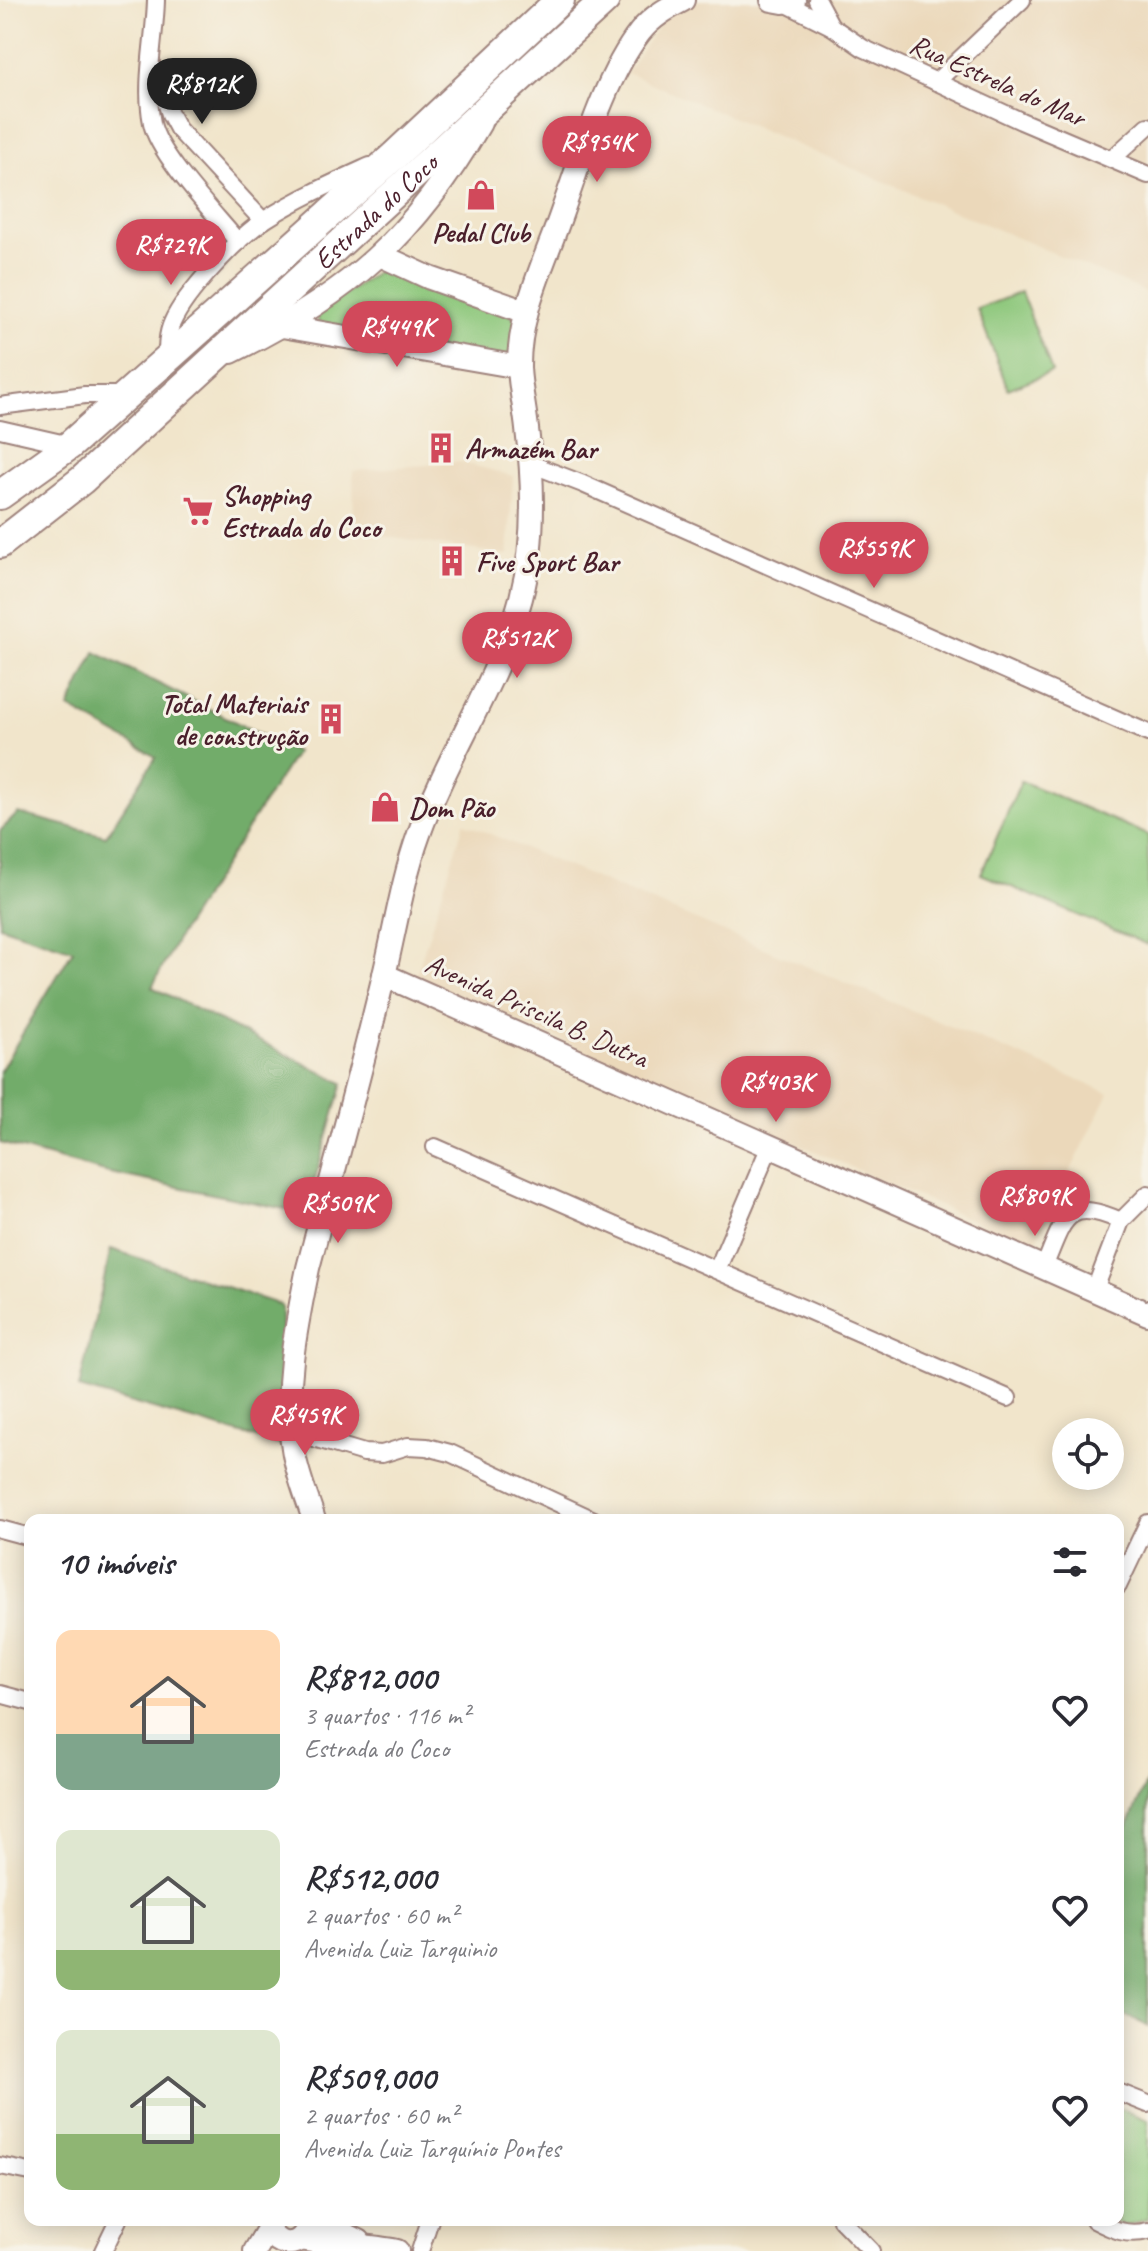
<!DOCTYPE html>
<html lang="pt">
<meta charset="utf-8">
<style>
body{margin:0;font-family:Caveat,sans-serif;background:#f7f7f7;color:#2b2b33;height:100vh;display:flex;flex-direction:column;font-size:30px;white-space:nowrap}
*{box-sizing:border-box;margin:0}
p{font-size:26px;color:#7c7c81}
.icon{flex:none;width:44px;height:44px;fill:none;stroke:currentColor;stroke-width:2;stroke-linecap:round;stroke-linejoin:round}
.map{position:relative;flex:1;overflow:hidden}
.drawer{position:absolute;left:24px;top:1514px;width:1100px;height:712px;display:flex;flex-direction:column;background:#fff;border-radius:16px;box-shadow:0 4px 20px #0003}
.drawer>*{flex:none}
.controls{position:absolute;left:1052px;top:1418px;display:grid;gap:16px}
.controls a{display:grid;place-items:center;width:72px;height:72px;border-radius:50%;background:#fff;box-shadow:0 4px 20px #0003;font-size:40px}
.price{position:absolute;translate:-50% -68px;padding:0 18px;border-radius:28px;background:#d1495b;color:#fff;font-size:26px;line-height:52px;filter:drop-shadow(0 2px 4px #0008)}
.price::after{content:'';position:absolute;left:50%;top:48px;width:24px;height:18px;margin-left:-12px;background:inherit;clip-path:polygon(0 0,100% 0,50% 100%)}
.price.active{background:#222;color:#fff}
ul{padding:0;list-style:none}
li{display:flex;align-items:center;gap:24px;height:200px;padding:0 32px}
li span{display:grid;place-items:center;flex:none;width:224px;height:160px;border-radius:16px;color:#555}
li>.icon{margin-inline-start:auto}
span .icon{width:96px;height:96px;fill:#fffc;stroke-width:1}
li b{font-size:34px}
h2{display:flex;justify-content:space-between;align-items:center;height:96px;padding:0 32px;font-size:34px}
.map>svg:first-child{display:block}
.built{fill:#ebd8ba}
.green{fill:#8dc77b;stroke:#6c7353;stroke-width:2}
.forest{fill:#72ac6b;stroke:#5e664b;stroke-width:2}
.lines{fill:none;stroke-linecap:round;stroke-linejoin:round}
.street-casing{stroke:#9e827b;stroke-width:20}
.secondary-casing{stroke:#9e827b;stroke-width:26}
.highway-casing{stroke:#9e827b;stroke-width:32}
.street{stroke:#fff;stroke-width:16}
.secondary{stroke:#fff;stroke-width:22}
.highway{stroke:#fff;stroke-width:28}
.labels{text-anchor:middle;stroke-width:6;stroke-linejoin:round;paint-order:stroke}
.street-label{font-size:28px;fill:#4a1f2b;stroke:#f7f3e8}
.poi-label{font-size:28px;font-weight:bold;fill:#4a1f2b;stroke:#f7f3e8;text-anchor:start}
</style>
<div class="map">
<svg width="1148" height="2251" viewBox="0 0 1148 2251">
<rect width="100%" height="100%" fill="#f7f3e8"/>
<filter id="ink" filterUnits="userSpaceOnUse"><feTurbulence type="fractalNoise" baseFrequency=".0125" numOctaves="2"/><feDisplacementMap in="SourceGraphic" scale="16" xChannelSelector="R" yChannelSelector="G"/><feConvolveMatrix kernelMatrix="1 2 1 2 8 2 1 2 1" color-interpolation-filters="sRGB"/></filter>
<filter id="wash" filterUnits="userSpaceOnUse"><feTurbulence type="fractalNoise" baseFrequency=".006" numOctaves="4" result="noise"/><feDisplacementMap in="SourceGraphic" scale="32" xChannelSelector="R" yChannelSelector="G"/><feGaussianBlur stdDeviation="1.8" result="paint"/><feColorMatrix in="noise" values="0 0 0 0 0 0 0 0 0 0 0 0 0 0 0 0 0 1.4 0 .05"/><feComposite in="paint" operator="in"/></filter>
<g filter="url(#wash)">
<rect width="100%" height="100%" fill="#f1e5cb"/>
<g class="built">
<path d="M699,0H1148V293L627,73L662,20Z"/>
<path d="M461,462L513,476L508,555L354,532L353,471Z"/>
<path d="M464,823L1109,1093L1033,1247L416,976Z"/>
</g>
<g class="green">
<path d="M382,268L519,318L511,361L319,327L317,314Z"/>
<path d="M1021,292L1052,372L1008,389L977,309Z"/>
<path d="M1021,781L1148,835V945L981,874Z"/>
<path d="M1118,2108L1148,2120V2219L1125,2226L1109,2220H1118Z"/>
</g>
<g class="forest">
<path d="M95,652L296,752L180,934L152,987L343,1083L305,1213L105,1172L0,1143V1071L73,950L0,926V831L18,813L106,836L156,757L69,708Z"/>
<path d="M111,1249L281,1305L284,1446L79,1388Z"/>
<path d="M1148,1779V2026L1118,2012V1848Z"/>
</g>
</g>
<g filter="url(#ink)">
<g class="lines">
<g class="street-casing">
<g id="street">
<path d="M156,0C155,40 144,84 152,123C158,155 216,215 238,242"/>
<path d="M817,0L831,26"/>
<path d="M783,2L831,26L863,48L1021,121L1148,175"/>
<path d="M155,70L170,114L178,129L263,221"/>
<path d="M936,82L1022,0"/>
<path d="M1112,159L1148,126"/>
<path d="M167,359C167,347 167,334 172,323C185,293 238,237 266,219C299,198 335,182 370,166"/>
<path d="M0,406L85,395H125"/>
<path d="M0,429L70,445"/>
<path d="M531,464L583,484L1148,733"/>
<path d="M435,1147L1008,1398"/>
<path d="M1044,1267C1064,1220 1065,1196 1121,1221"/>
<path d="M717,1270L770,1146"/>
<path d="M1095,1289L1121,1221L1148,1194"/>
<path d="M290,1431L364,1453L382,1454L408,1446L427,1447L450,1453L594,1520"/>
<path d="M0,1529L30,1537"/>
<path d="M1118,1586L1148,1523"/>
<path d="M0,1694L30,1702"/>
<path d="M1118,2092L1148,2104"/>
<path d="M0,2166L30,2172"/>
<path d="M841,2220L871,2251"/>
<path d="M1094,2220C1113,2230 1127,2236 1148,2231"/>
<path d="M103,2251L118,2220"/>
<path d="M420,2251L430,2220"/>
</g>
</g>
<g class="secondary-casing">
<g id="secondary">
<path d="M772,0L783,2L794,0"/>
<path d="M380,255L430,278L526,312"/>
<path d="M282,326L519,367"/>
<path d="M231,352C348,295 415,236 480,123"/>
<path d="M384,975L1148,1314"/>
<path d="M314,1520C307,1497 296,1472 293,1448C283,1388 296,1327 308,1268C333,1172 360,1076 383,979C395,931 402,881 419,834C448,753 499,681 521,598C535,544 534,484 527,429C525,409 520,388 519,368C518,314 545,262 562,212C582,157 604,78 640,32C652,17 666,9 683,0"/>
<path d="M267,2220C270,2251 307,2251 308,2220"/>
<path d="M316,2220L359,2241"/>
<path d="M301,2239C333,2246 365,2244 397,2251"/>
<path d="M255,2251L268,2229"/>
</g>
</g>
<g class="highway-casing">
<g id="highway">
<path d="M0,495L70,445L167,359L394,156L560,0"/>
<path id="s1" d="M0,544L82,480L605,0"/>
</g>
</g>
<use href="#street" class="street"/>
<use href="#secondary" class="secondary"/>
<use href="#highway" class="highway"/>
</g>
</g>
<defs>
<g id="shop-bare" transform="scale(2.4)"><path d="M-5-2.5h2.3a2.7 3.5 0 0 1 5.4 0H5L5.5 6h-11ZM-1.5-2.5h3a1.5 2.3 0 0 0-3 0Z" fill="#d1495b" stroke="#f7f3e8" stroke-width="2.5" paint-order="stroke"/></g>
<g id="building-bare" transform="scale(2.4)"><path d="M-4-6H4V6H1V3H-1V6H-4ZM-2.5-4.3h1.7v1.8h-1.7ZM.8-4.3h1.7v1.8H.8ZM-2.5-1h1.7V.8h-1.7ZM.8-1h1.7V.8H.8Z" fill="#d1495b" stroke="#f7f3e8" stroke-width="2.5" paint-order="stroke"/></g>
<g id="supermarket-bare" transform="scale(2.4)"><path d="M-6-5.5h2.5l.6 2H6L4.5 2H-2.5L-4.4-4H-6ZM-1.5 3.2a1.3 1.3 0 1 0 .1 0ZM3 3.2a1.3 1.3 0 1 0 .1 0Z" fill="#d1495b" stroke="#f7f3e8" stroke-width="2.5" paint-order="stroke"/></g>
</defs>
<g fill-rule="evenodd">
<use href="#shop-bare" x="481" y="195"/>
<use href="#building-bare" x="441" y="448"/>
<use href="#supermarket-bare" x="198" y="511"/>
<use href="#building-bare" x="452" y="561"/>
<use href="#building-bare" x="331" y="719"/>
<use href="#shop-bare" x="385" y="807"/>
</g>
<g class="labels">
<g class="street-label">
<text transform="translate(998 80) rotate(24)" y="10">Rua Estrela do Mar</text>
<text dy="10" stroke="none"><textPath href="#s1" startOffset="502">Estrada do Coco</textPath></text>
<text transform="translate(537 1010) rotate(24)" y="10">Avenida Priscila B. Dutra</text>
</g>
<g class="poi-label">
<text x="481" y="242" text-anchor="middle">Pedal Club</text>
<text x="465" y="458">Armazém Bar</text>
<text x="222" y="505">Shopping<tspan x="222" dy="32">Estrada do Coco</tspan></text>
<text x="476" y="571">Five Sport Bar</text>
<text x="307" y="713" text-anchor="end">Total Materiais<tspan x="307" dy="32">de construção</tspan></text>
<text x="409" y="817">Dom Pão</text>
</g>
</g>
</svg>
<div class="controls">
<a><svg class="icon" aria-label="locate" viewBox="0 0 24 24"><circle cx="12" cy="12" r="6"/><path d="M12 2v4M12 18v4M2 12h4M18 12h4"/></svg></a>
</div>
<b class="price active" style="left:202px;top:126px">R$812K</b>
<b class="price" style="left:597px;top:184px">R$954K</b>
<b class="price" style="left:171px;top:287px">R$729K</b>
<b class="price" style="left:397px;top:369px">R$449K</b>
<b class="price" style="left:874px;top:590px">R$559K</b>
<b class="price" style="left:517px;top:680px">R$512K</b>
<b class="price" style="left:776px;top:1124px">R$403K</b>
<b class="price" style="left:1035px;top:1238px">R$809K</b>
<b class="price" style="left:338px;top:1245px">R$509K</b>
<b class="price" style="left:305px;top:1457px">R$459K</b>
<section class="drawer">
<h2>10 imóveis<svg class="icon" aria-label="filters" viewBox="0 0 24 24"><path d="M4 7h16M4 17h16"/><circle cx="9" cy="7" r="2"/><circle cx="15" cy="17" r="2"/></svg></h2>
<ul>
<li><span style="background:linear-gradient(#ffd9b3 65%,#7fa58c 0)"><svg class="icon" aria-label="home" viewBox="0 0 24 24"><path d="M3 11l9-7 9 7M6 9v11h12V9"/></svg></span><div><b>R$812,000</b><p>3 quartos · 116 m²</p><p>Estrada do Coco</p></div><svg class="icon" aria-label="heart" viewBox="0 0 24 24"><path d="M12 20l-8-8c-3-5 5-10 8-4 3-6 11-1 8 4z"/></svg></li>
<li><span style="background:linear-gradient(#dfe7d0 75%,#8fb573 0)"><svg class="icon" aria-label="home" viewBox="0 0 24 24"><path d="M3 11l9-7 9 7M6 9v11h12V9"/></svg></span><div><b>R$512,000</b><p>2 quartos · 60 m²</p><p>Avenida Luiz Tarquinio</p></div><svg class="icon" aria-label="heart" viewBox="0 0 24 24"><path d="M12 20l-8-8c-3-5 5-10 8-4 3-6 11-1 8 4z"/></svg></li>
<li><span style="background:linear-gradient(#dfe7d0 65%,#8fb573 0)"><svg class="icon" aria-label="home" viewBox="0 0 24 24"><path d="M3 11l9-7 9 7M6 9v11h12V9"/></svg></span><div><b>R$509,000</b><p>2 quartos · 60 m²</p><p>Avenida Luiz Tarquínio Pontes</p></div><svg class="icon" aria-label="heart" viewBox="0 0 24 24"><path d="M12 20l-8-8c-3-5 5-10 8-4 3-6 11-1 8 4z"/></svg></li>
</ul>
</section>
</div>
